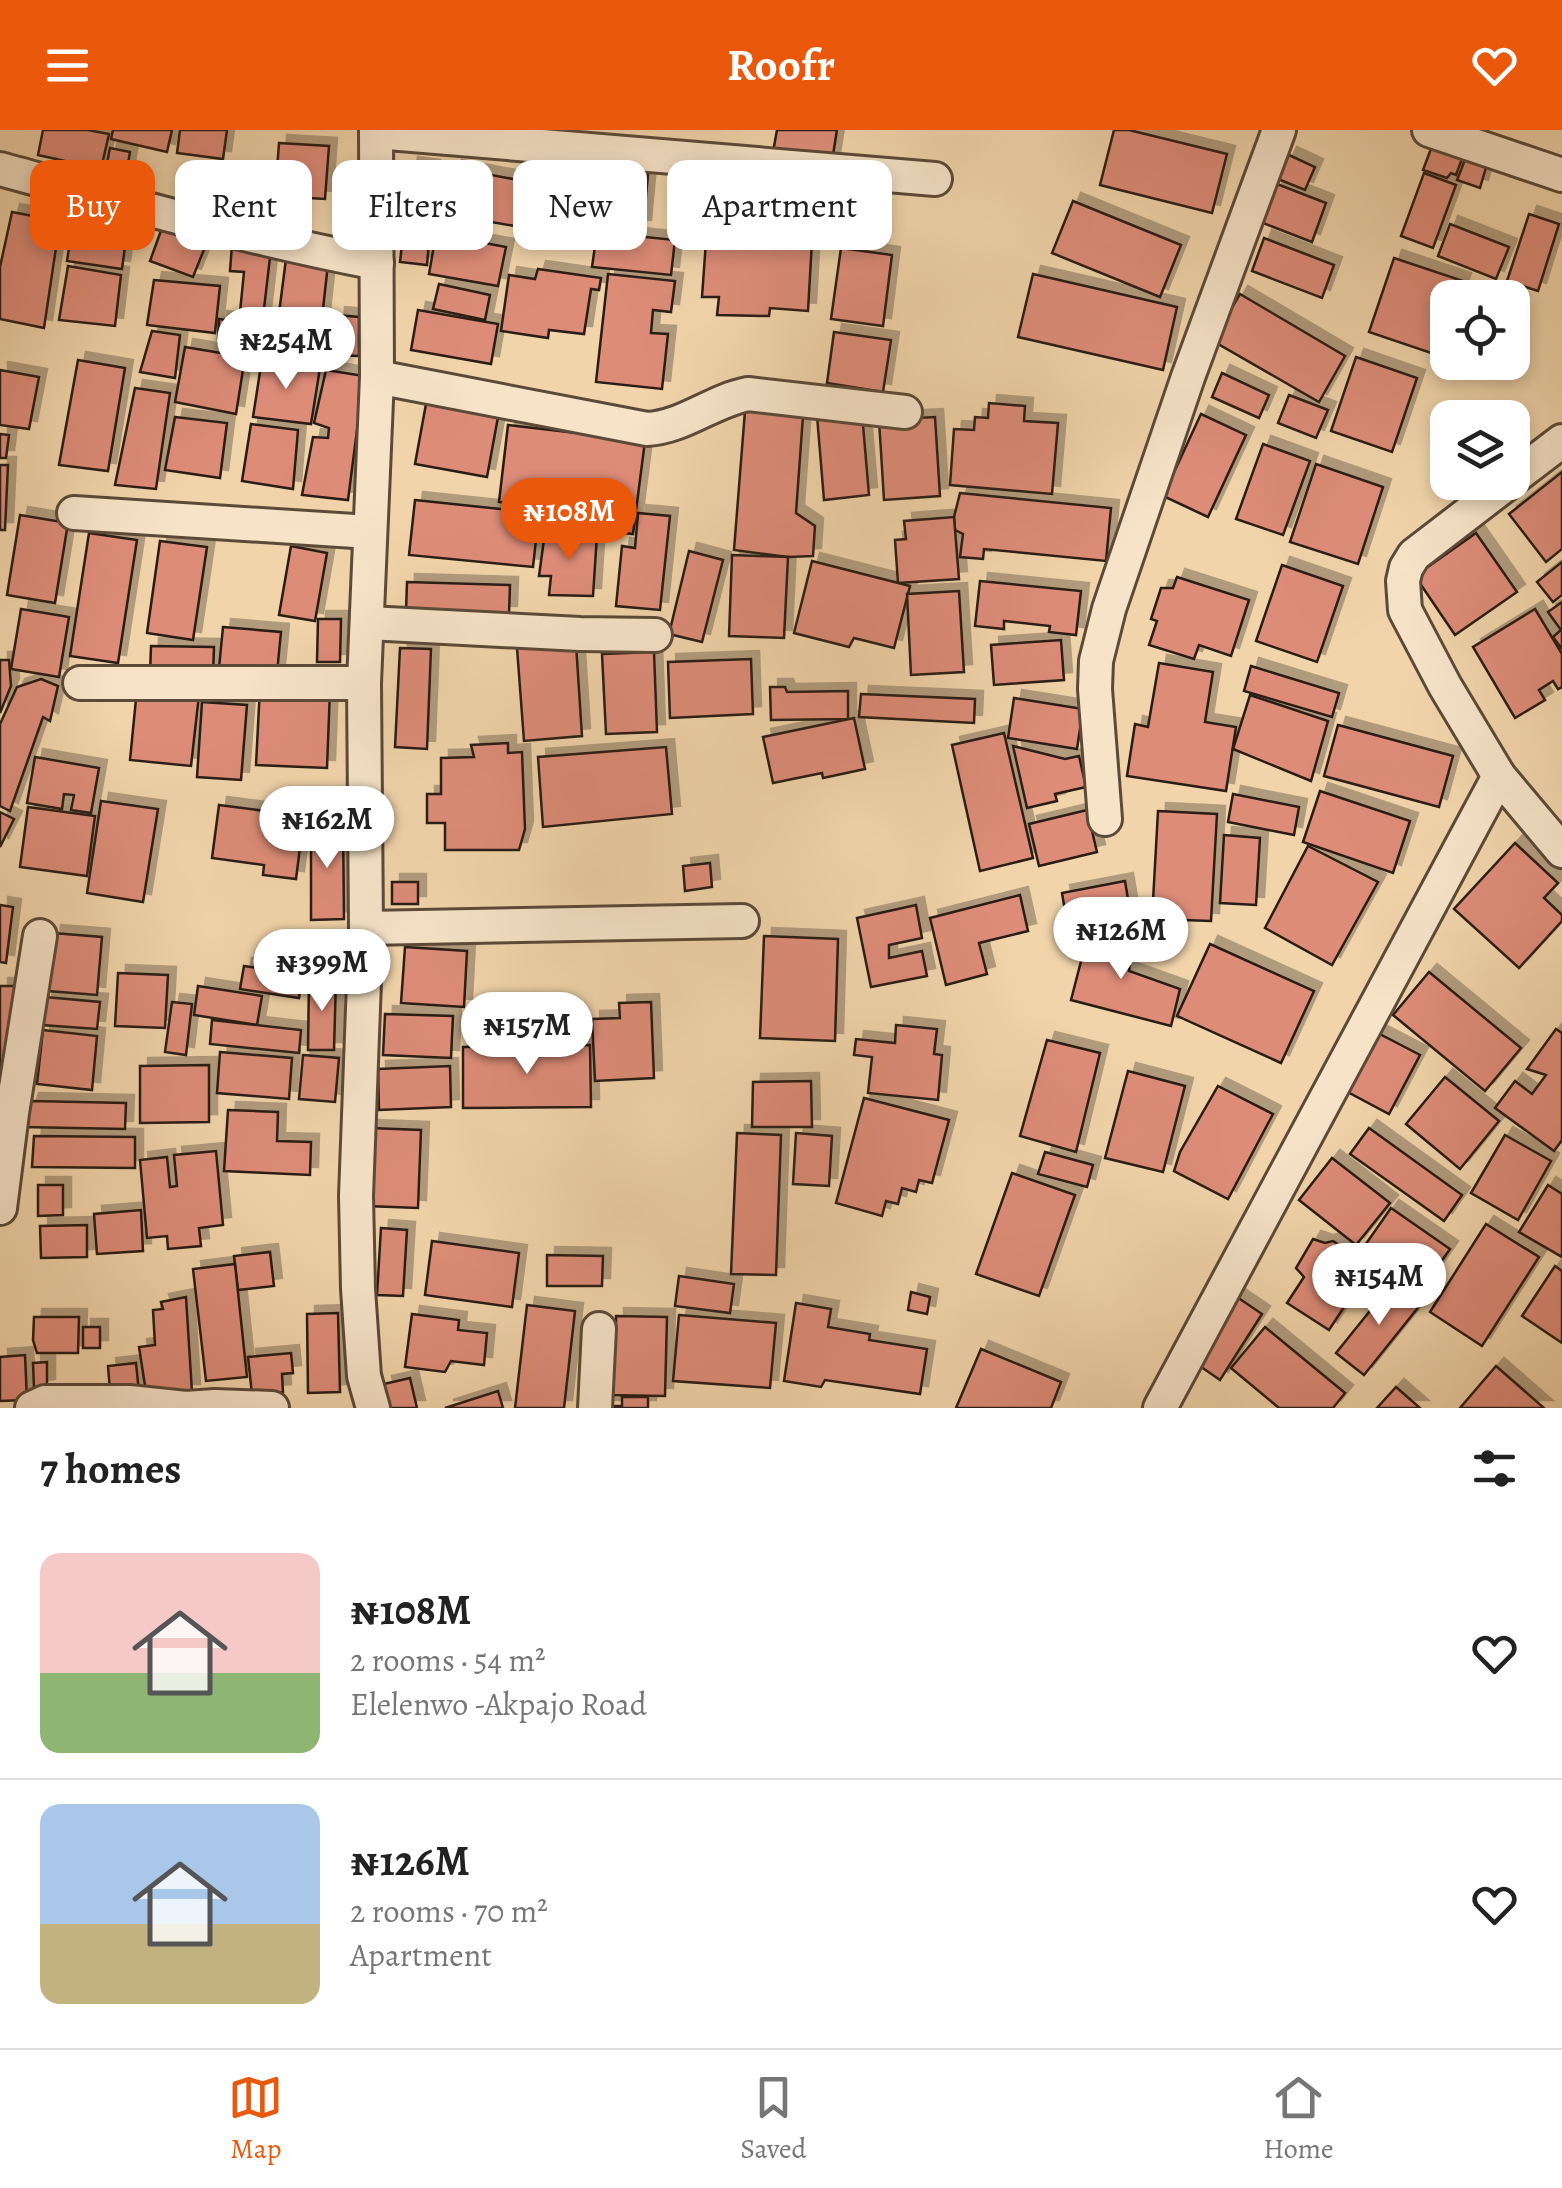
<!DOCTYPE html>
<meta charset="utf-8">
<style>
body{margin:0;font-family:Alegreya,serif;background:#f6f6f6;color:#222;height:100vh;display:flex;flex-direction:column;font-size:38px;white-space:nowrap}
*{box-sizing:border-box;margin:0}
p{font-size:32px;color:#767676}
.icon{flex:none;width:55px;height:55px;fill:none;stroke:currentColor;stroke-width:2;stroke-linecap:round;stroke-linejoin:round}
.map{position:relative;height:1278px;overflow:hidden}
.details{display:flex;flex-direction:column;background:#fff;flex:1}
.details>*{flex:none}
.top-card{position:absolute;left:30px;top:30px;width:1000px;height:90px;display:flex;gap:20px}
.controls{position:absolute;left:1430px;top:150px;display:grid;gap:20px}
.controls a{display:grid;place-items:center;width:100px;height:100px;border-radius:20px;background:#fff;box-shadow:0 5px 15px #0003;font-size:50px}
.price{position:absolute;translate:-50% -85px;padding:0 22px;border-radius:35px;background:#fff;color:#222;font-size:32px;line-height:65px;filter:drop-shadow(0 2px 5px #0008)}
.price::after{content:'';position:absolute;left:50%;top:60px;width:30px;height:22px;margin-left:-15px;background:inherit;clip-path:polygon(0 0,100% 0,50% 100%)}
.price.active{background:#ea580c;color:#fff}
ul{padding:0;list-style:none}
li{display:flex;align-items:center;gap:30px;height:250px;padding:0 40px}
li+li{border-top:2px solid #e0e0e0}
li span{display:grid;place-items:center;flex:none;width:280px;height:200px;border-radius:20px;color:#555}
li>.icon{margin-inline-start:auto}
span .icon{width:120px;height:120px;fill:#fffc;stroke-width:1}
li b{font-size:42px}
h2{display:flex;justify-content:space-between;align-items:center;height:120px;padding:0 40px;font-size:42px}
.pill{padding:0 35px;border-radius:20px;background:#fff;box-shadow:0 5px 15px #0003;font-size:35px;line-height:90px}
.pill.active{background:#ea580c;color:#fff}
header{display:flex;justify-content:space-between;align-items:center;height:130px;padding:0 40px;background:#ea580c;color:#fff;font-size:45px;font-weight:600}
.tab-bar{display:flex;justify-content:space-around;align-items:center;height:140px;border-top:2px solid #e0e0e0;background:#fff;font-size:28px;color:#767676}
.tab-bar a{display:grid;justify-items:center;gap:5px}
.tab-bar .active{color:#ea580c}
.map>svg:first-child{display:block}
.building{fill:#dd8c78;stroke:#291c12;stroke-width:2.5;filter:url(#shadow)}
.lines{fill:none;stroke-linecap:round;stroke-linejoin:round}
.street-casing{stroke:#5b4a38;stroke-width:38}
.street{stroke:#f6e3c8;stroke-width:32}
</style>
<header><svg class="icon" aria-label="menu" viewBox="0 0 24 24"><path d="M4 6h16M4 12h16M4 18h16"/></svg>Roofr<svg class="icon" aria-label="heart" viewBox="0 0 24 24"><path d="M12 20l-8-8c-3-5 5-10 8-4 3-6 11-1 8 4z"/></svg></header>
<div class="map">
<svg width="1562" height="1278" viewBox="0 0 1562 1278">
<defs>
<filter id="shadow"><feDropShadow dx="8" dy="-8" stdDeviation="0" flood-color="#0004"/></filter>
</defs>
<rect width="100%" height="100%" fill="#f1d4aa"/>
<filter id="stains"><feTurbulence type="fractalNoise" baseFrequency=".002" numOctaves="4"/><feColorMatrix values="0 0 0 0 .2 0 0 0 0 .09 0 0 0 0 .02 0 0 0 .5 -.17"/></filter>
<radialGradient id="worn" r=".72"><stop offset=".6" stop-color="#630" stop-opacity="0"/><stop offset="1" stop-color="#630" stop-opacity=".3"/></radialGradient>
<g class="building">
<path d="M43,0H88L109,4L101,39L38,25Z"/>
<path d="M113,0H172L167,22L111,9Z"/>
<path d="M180,0H227L223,29L177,23Z"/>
<path d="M777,0H837L832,31L773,22Z"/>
<path d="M1114,0H1129L1227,24L1212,83L1100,55Z"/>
<path d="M279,13L329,16L325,69L275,66Z"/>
<path d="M1432,16L1463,26L1456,45L1451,43L1447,48L1423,40Z"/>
<path d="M110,18L130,22L124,56L103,53Z"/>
<path d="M1289,25L1315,37L1305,60L1278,49Z"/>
<path d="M1466,27L1487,34L1480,58L1457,50Z"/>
<path d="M596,29L649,34L643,98L590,93Z"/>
<path d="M742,34L806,43L798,99L733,90Z"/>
<path d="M410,35L432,38L427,66L405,62Z"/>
<path d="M454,38L540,54L532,99L445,84Z"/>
<path d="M684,41L732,47L726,92L678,86Z"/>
<path d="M1424,43L1456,55L1433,118L1401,106Z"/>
<path d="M225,53L273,62L266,95L218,86Z"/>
<path d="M1277,54L1326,73L1312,112L1263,93Z"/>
<path d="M807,56L882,63L877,112L803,106Z"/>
<path d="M1073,71L1181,115L1160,167L1052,123Z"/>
<path d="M76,72L130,80L122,139L67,131Z"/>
<path d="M12,82L60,91L44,198L0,189V137Z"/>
<path d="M1529,84L1559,94L1538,161L1507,151Z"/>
<path d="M1450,94L1509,117L1496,149L1438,126Z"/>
<path d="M163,95L207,112L193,147L150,131Z"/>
<path d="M404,97L430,100L427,135L400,132Z"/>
<path d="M707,97L772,98L773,109L812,111L808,181L770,178L769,186L717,185L719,167H702Z"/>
<path d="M597,102L675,110L671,145L592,137Z"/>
<path d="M436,104L506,117L498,156L429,144Z"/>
<path d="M1264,108L1334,135L1322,168L1252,141Z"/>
<path d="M232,115L271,119L260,213L218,209L219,189L239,192L244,142L230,141Z"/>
<path d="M841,118L892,125L883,196L831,189Z"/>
<path d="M1394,128L1463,151L1457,168H1448V195L1437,225L1369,202Z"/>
<path d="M286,129L328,134L321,197L278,191Z"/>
<path d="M68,136L121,145L115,196L59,190Z"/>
<path d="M538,139L601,148L599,160L591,159L584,204L549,200L548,208L501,201L509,145L535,149Z"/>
<path d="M608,144L675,151L671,182L653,180L651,203L668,204L662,259L596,252Z"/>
<path d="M1033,144L1177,177L1163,240L1018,207Z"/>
<path d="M154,150L220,156L215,203L147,195Z"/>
<path d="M439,154L490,165L485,190L433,179Z"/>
<path d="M1240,164L1345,226L1319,272L1213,211Z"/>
<path d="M418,180L498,194L491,234L411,220Z"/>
<path d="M337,185L359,187V226L335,225Z"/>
<path d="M152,201L180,205L175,248L140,242Z"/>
<path d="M834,202L891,210L883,262L827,253Z"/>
<path d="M278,205L327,214L323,232L276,226Z"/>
<path d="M185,217L245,227L236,284L175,272Z"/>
<path d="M1356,227L1417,248L1392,322L1331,301Z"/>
<path d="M262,229L320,238L311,294L253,287Z"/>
<path d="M78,230L125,238L108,341L59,335Z"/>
<path d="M0,240L39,247L29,299L0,295Z"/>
<path d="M326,240L364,246L348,370L302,365L313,307L328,308L329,298L314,293Z"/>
<path d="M1222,243L1269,265L1259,288L1212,267Z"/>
<path d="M135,258L170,263L156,359L115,355Z"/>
<path d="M1289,265L1328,280L1316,308L1278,293Z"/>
<path d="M746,268L804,272L796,383L815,396L813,426L788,427L734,420Z"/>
<path d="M989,273L1025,276L1024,291L1058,293L1052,364L950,355L954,299L974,300L975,287L988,288Z"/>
<path d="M426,274L498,287L487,347L415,334Z"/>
<path d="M862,283L869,365L824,370L817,286Z"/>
<path d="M1201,284L1246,305L1208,387L1163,366Z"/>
<path d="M175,287L227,293L220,348L165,340Z"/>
<path d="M935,287L940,366L884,370L879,290Z"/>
<path d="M251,294L298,300L293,359L242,351Z"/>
<path d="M508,295L645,311L633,404L544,393L546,378L499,372Z"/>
<path d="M0,304L9,305L6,328H0Z"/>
<path d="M1263,314L1310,331L1283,405L1236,389Z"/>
<path d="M1316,334L1383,357L1358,434L1290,412Z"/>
<path d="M0,335H8L5,400H0Z"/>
<path d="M1562,342V419L1546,432L1509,384Z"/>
<path d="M960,363L1111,378L1106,431L984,419L983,429L960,427L963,404L955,400L954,387Z"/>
<path d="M415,370L539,383L533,437L409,425Z"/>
<path d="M638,383L670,386L660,480L616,476L622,416L635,418Z"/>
<path d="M20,385L68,393L55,473L7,465Z"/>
<path d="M954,387L959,449L898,453L895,410L906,409L904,391Z"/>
<path d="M545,402L597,405L593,466L549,465L551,446H539Z"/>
<path d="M89,403L137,410L118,533L70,526Z"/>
<path d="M1476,403L1517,462L1455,505L1415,446Z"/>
<path d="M160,411L207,417L193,510L147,503Z"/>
<path d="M291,416L327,423L315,491L279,485Z"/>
<path d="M689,421L723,430L702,512L669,504Z"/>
<path d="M732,425L788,427L784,508L729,506Z"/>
<path d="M812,431L910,456L894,518L854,508L849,517L794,503Z"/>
<path d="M1562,432V465L1553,472L1537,452Z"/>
<path d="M1282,435L1343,456L1317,532L1256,511Z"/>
<path d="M1177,447L1249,470L1231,526L1199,515L1194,529L1149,515L1157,491L1151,489L1161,458H1173Z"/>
<path d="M980,451L1081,461L1076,505L1049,502L1050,496L1004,491V499L975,496Z"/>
<path d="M407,452L510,455L509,484L406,481Z"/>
<path d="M959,461L964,542L911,545L907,464Z"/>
<path d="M1562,472V519L1553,507L1561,500L1548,482Z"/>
<path d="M21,479L69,487L59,547L11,539Z"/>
<path d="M1535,479L1562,524V557L1558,559L1553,551L1539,560L1545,570L1515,588L1473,517Z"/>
<path d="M318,489H341L340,532H317Z"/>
<path d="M223,497L281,502L277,543L219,538Z"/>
<path d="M1061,510L1064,550L994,555L991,515Z"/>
<path d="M576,514L582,606L524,611L517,518Z"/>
<path d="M151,516L214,517L213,545L150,544Z"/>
<path d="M400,518L431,519L427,619L395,617Z"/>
<path d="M654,522L657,602L606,604L602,524Z"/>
<path d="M751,529L753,584L670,588L668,532Z"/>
<path d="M0,530H9L11,556L0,583Z"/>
<path d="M1159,533L1213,542L1205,592L1236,597L1226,661L1127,646L1135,594L1148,597Z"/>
<path d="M1251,536L1339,563L1332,587L1244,561Z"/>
<path d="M41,549L58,556L50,591L43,587L10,681L0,676V594L17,557Z"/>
<path d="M260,557L330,560L327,638L256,635Z"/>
<path d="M770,557H785L787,562L848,561V589L771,590Z"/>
<path d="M137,559L199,565L191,636L130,630Z"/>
<path d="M861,564L975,569L974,593L859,587Z"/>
<path d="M1250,565L1328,591L1311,651L1233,619Z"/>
<path d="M1014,568L1083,579L1077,619L1008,608Z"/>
<path d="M202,572L247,575L241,650L197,647Z"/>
<path d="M854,588L865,639L823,648L822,643L773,653L763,607Z"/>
<path d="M1338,595L1453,626L1439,677L1324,646Z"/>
<path d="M1004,603L1033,728L980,741L952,615Z"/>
<path d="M508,613V623L522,622L525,699L519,720H445V693H427V664H441V628L474,627L471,615Z"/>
<path d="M1013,616L1065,629L1079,626L1086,657L1055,664L1057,671L1027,678Z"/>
<path d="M666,617L672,684L543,697L538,627Z"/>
<path d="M35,627L99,638L91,683L71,680L74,665L64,664L62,679L27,673Z"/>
<path d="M1320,661L1410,691L1393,743L1303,712Z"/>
<path d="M1233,664L1299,677L1294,705L1228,692Z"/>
<path d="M101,671L158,679L143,772L87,763Z"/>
<path d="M219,675L304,686L296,749L263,745L264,735L212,728Z"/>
<path d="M28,677L95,686L87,746L20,737Z"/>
<path d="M1087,680L1097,722L1039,736L1029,694Z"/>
<path d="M1158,681L1217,684L1211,791L1152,789Z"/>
<path d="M0,682L14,689L0,717Z"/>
<path d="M343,692L344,789L311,790V693Z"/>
<path d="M1224,705L1260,708L1256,775L1220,773Z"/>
<path d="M1515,713L1558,753L1544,768L1562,785V791L1519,838L1454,779Z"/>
<path d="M1308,716L1378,752L1332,835L1265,798Z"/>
<path d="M710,733L712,757L685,761L683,736Z"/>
<path d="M1125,751L1133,799L1070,811L1062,763Z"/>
<rect x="392" y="752" width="26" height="22"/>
<path d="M1020,765L1028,801L979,813L987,844L946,855L930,788Z"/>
<path d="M0,775L13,777L6,833L0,832Z"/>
<path d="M916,775L922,808L889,815V828L922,821L927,846L871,857L857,788Z"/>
<path d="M1134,800L1129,841L1180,859L1171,896L1071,870L1087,808Z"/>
<path d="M53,803L102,807L97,865L48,861Z"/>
<path d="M764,806L838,809L835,911L760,908Z"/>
<path d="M1210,814L1314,861L1281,933L1177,886Z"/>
<path d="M405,817L467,821L464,877L401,873Z"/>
<path d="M244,836L303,845L299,868L240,859Z"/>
<path d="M1429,842L1521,918L1485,961L1393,885Z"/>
<path d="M118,843L168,845L165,898L115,896Z"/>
<path d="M309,848L336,849L334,920H308Z"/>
<path d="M0,856H17L11,945L0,944Z"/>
<path d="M198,856L262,866L257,895L194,885Z"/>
<path d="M45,867L100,872L97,899L42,895Z"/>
<path d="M172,872L192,874L186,925L165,922Z"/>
<path d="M651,872L654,948L595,951L592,889L620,888L619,873Z"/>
<path d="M385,884L453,886L451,928L383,925Z"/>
<path d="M212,890L301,900L299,923L210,914Z"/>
<path d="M896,895L937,899L934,924L942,925L938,970L868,963L872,927L854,925L856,909L895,913Z"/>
<path d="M1556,899L1562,903V1010L1554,1021L1495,978L1515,951L1532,964L1546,945L1527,939Z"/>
<path d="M43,900L97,906L92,960L37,954Z"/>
<path d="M1372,900L1420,925L1389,984L1342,959Z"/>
<path d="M1047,910L1100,923L1076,1022L1020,1006Z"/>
<path d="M590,915L591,977L463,978V917Z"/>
<path d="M220,922L292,928L289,969L217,963Z"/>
<path d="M303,925L339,928L335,972L299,969Z"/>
<path d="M209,935V992L140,993V936Z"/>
<path d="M450,936L451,977L379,980L378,939Z"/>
<path d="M1128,941L1185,956L1163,1042L1105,1028Z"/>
<path d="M1445,947L1499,991L1460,1039L1406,994Z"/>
<path d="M811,951L812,997H752L753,952Z"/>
<path d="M1218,956L1273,984L1228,1069L1174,1041L1180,1022Z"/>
<path d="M864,968L949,990L932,1053L919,1050L916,1062L902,1058L898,1074L886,1071L882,1086L836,1073Z"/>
<path d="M31,971L126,973L125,999L23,997Z"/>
<path d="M228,980L278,982L277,1011L311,1012L310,1045L224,1041Z"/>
<path d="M370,998L421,1000L418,1078L367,1076Z"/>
<path d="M1369,998L1462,1065L1444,1091L1350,1024Z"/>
<path d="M737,1003L781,1005L776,1145L731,1144Z"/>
<path d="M796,1003L832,1006L829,1056L793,1054Z"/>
<path d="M1505,1005L1551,1031L1518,1090L1471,1063Z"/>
<path d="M34,1006L135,1007V1038L32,1037Z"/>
<path d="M216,1021L223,1095L199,1098L201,1116L168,1119L167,1106L147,1108L140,1030L167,1027L170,1057L177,1056L174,1025Z"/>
<path d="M1045,1022L1093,1035L1087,1057L1038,1044Z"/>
<path d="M1332,1028L1390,1073L1356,1115L1299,1070Z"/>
<path d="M1012,1043L1075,1065L1039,1166L976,1144Z"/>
<path d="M38,1055H63V1085L38,1086Z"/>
<path d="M1548,1055L1562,1064V1127L1519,1102Z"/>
<path d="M1391,1078L1450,1119L1420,1162L1361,1121Z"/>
<path d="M141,1080L143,1121L97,1124L94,1084Z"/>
<path d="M1486,1094L1539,1127L1482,1216L1430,1182Z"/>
<path d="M87,1095V1127L41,1128L40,1096Z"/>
<path d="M381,1098L407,1100L403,1166L377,1165Z"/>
<path d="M1313,1109L1325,1113L1333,1111L1371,1136L1329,1200L1287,1173L1304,1147L1296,1138Z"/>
<path d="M432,1111L519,1123L512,1177L425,1165Z"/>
<path d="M270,1122L274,1156L238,1160L234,1126Z"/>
<path d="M547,1125L603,1126L602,1156H547Z"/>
<path d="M235,1134L247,1247L206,1251L193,1139Z"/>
<path d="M1555,1136L1562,1141V1213L1522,1186Z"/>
<path d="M679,1146L734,1154L730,1183L675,1176Z"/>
<path d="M1394,1151L1421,1174L1364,1245L1336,1223Z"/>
<path d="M911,1162L930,1167L927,1184L908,1180Z"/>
<path d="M186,1167L192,1262H146L139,1217L155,1215L153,1180L163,1179L161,1172Z"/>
<path d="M1237,1167L1262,1184L1220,1250L1194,1232Z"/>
<path d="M796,1173L831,1179L828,1197L870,1204L869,1210L927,1219L920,1264L825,1250L821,1257L784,1251Z"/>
<path d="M527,1175L575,1181L564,1278H515Z"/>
<path d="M338,1183L340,1262L308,1263L307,1184Z"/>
<path d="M412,1184L459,1190L458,1200L487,1203L484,1235L451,1231L445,1242L405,1237Z"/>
<path d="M679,1185L776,1193L770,1258L673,1251Z"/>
<path d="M616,1186L667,1187L665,1266L604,1265L606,1198H616Z"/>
<path d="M34,1187H79L78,1223H37L33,1210Z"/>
<rect x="83" y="1197" width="17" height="21"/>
<path d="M1265,1197L1345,1263L1333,1278H1279L1231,1238Z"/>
<path d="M981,1219L1061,1252L1051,1278H956Z"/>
<path d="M291,1223L293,1243L282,1244L283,1262L252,1265L248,1227Z"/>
<path d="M25,1225L27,1270L0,1271V1227Z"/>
<path d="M47,1232V1257L34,1259L33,1233Z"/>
<path d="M136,1233L139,1262L110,1261L108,1236Z"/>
<path d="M1496,1236L1544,1278H1460Z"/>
<path d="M410,1248L417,1278H389L384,1254Z"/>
<path d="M1396,1257L1420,1278H1377Z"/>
<path d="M498,1261L503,1278H445Z"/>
<path d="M622,1267H648V1278H600V1276H622Z"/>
</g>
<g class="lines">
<g class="street-casing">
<g id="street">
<path d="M1429,0L1562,45"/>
<path d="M376,2L935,49"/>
<path d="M0,39C125,73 250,109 377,133"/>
<path d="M377,247L647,299C684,297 712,271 748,264L905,282"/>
<path d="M1512,349L1562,311"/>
<path d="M1509,352L1414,425L1406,438L1403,451L1405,480L1445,556L1499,646L1562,721"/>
<path d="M74,383L370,402"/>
<path d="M368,493L580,504L655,505"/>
<path d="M80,553H364"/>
<path d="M1105,689L1095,559L1096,531L1109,479L1188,247L1279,0"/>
<path d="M366,798L742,791"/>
<path d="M0,1078L12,983L40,806"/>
<path d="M32,1278L45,1272H129L186,1278L215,1276L272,1278"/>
<path d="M373,1278L364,1246L358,1159L356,1066L366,798L364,553L377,247L376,0"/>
<path d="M595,1278L599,1199"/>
<path d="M1160,1278L1499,646"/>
</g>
</g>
<use href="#street" class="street"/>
</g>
<rect width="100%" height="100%" filter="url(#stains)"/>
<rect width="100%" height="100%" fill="url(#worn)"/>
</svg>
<div class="controls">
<a><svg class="icon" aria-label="locate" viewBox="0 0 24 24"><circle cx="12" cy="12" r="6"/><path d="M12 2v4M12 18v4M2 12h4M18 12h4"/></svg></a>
<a><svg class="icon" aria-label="layers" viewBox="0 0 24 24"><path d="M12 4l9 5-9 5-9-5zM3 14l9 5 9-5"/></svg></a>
</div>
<b class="price" style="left:286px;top:262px">₦254M</b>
<b class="price active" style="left:569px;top:433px">₦108M</b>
<b class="price" style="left:327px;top:741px">₦162M</b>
<b class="price" style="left:1121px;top:852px">₦126M</b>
<b class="price" style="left:322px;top:884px">₦399M</b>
<b class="price" style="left:527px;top:947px">₦157M</b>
<b class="price" style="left:1379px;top:1198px">₦154M</b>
<div class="top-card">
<a class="pill active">Buy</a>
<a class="pill">Rent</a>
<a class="pill">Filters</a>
<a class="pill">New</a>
<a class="pill">Apartment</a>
</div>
</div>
<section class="details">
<h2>7 homes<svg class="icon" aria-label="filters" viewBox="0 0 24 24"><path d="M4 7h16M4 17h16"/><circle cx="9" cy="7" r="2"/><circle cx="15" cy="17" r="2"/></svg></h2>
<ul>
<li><span style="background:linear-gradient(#f6c9c9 60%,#8fb573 0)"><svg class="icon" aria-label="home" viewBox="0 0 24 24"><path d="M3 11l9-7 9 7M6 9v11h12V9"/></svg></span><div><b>₦108M</b><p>2 rooms · 54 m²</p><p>Elelenwo -Akpajo Road</p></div><svg class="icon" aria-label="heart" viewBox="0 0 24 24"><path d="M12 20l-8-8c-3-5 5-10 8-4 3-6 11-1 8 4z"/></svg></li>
<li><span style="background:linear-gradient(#a9c7e8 60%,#c2b280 0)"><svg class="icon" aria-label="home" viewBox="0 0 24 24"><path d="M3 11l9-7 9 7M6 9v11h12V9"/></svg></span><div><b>₦126M</b><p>2 rooms · 70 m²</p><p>Apartment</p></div><svg class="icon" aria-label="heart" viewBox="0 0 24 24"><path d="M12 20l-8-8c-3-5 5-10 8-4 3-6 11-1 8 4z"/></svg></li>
</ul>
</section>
<nav class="tab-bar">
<a class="active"><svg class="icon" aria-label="map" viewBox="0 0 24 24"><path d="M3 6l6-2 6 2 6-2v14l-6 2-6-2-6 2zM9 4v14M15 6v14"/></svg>Map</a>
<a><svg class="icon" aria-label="saved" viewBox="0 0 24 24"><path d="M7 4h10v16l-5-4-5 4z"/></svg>Saved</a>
<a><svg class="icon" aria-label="home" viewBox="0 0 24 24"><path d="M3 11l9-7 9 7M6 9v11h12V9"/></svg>Home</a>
</nav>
